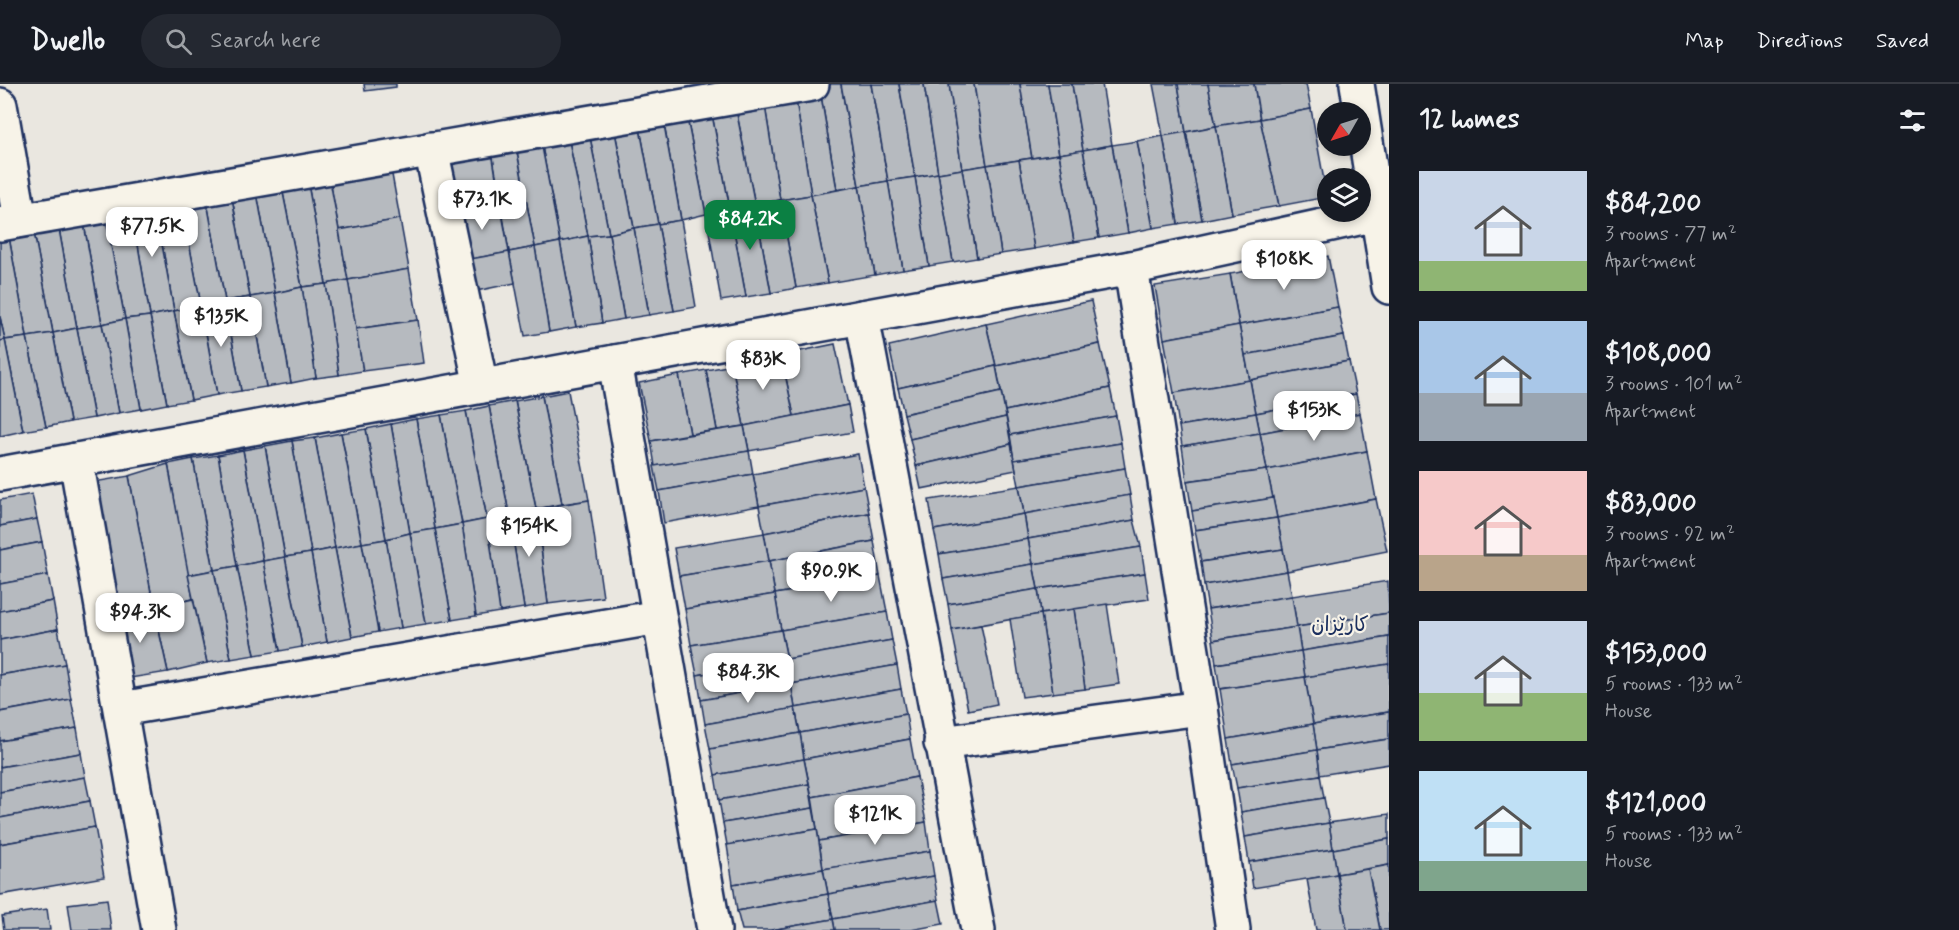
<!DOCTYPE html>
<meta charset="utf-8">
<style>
body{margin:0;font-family:Mynerve,"Playpen Sans Arabic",sans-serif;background:#242831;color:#f1f3f6;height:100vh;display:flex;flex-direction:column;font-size:22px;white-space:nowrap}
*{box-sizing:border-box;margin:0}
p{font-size:20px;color:#9ea1a6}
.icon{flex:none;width:33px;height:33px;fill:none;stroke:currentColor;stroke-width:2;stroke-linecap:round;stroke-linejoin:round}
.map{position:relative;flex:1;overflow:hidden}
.sheet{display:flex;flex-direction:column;background:#171b24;width:570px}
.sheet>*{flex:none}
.needle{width:39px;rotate:231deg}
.buttons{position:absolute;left:1317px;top:18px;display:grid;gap:12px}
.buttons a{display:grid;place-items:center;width:54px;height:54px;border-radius:50%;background:#171b24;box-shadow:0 3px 9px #0003;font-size:30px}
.price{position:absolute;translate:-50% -51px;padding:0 14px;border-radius:12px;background:#fff;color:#222;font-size:20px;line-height:39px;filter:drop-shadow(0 2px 3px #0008)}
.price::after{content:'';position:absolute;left:50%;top:36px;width:18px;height:14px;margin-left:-9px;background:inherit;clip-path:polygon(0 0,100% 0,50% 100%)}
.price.current{background:#0b8043;color:#fff}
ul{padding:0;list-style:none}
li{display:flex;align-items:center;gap:18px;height:150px;padding:0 30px}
li span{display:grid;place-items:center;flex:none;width:168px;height:120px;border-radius:0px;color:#555}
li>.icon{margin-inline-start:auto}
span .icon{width:72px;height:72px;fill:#fffc;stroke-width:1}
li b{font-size:26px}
h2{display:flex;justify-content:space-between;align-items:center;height:72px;padding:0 30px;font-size:26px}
header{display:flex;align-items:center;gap:36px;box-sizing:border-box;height:84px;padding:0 30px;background:#171b24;border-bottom:2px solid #363941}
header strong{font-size:28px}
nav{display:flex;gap:33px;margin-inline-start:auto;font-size:21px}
.search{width:420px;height:54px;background:#242831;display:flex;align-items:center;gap:15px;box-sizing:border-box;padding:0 21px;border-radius:33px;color:#9ea1a6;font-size:22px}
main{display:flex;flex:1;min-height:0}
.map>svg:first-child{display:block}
.building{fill:#b6babf;stroke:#1b2f5e;stroke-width:1.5}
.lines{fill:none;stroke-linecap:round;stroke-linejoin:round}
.minor-casing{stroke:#1b2f5e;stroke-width:38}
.minor{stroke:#f7f3e8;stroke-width:33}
.labels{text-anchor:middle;stroke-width:4.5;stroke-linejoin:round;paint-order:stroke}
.neighbourhood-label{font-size:21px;fill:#1b2f5e;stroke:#f7f3e8}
</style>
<header>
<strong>Dwello</strong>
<div class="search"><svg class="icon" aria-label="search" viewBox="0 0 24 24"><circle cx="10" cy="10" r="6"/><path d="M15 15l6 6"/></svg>Search here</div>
<nav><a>Map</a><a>Directions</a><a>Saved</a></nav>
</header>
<main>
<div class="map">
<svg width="1389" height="846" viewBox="0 0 1389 846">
<rect width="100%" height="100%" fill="#eae7e0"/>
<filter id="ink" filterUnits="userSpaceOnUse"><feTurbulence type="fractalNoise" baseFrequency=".0167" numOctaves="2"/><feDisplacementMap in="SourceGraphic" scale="12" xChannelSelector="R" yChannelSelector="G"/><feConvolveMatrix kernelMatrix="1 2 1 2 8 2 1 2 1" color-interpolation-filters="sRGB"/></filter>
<g filter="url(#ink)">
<g class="building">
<path d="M364,0H396V3L365,7Z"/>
<path d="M819,0H841L859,102L837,106Z"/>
<path d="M819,0L837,106L811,111L794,4Z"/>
<path d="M841,0H871L888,97L859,102Z"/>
<path d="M871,0H899L915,93L888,97Z"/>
<path d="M899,0H924L938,89L915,93Z"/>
<path d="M924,0H949L962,85L938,89Z"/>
<path d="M949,0H974L987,81L962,85Z"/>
<path d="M974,0H1020L1032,74L987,81Z"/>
<path d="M1020,0H1048L1059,70L1032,74Z"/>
<path d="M1048,0H1072L1083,66L1059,70Z"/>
<path d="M1072,0H1102L1112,61L1083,66Z"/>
<path d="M1153,0H1178L1186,48L1163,52Z"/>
<path d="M1178,0H1208L1216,42L1186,48Z"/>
<path d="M1208,0H1254L1260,35L1216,42Z"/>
<path d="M1254,0H1306L1311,25L1260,35Z"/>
<path d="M794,4L811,111L780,116L763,9Z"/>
<path d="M763,9L780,116L755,121L734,15Z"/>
<path d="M734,15L755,121L730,125L710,20Z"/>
<path d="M710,20L730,125L706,130L685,24Z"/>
<path d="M685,24L706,130L681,136L662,29Z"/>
<path d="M1311,25L1327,113L1279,122L1260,35Z"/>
<path d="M662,29L681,136L658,140L638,34Z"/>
<path d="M638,34L658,140L634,144L613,38Z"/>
<path d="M1260,35L1279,122L1232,130L1216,42Z"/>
<path d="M613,38L634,144L609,150L588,43Z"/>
<path d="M1216,42L1232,130L1202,136L1186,48Z"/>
<path d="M588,43L609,150L588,152L567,47Z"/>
<path d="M567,47L588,152L560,158L540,52Z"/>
<path d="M1186,48L1202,136L1178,140L1163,52Z"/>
<path d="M540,52L560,158L535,163L515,57Z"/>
<path d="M1163,52L1178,140L1153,144L1137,57Z"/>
<path d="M515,57L535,163L509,168L491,62Z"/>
<path d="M1137,57L1153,144L1128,149L1112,61Z"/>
<path d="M1112,61L1128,149L1099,154L1083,66Z"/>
<path d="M491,62L500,118L455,127L443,71Z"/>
<path d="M1083,66L1099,154L1074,158L1059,70Z"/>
<path d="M1059,70L1074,158L1034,165L1019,76Z"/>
<path d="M389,74L400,135L339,146L328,85Z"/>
<path d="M1019,76L1034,165L1001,170L987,81Z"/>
<path d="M987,81L1001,170L977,174L962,85Z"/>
<path d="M328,85L348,196L326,200L306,89Z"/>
<path d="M962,85L977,174L953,178L938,89Z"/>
<path d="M306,89L326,200L302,203L280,94Z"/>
<path d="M938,89L953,178L929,182L915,93Z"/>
<path d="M915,93L929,182L903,186L888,97Z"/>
<path d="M280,94L302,203L275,209L255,98Z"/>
<path d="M888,97L903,186L875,191L859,102Z"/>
<path d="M255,98L275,209L250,213L230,103Z"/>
<path d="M859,102L875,191L828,199L811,111Z"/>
<path d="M230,103L250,213L225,217L205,107Z"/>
<path d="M205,107L225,217L201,221L180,112Z"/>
<path d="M811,111L828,199L796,204L780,116Z"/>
<path d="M180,112L201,221L174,227L154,116Z"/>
<path d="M154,116L174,227L150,232L131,120Z"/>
<path d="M780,116L796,204L771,209L755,121Z"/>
<path d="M500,118L509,168L465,176L455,127Z"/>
<path d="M131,120L150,232L125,235L104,125Z"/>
<path d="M755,121L771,209L746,213L730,125Z"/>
<path d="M104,125L125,235L102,240L82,129Z"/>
<path d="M730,125L746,213L721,217L706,130Z"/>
<path d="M82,129L102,240L77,244L57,134Z"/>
<path d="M57,134L77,244L53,249L32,138Z"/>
<path d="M400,135L409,185L348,196L339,146Z"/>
<path d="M681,136L696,223L674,227L658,140Z"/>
<path d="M32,138L53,249L27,253L7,142Z"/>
<path d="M658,140L674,227L649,231L634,144Z"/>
<path d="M7,142L27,253L5,256L0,233V144Z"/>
<path d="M634,144L649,231L624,235L609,150Z"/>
<path d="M609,150L624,235L602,239L588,152Z"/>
<path d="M588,152L602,239L576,243L560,158Z"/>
<path d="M560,158L576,243L549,248L535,163Z"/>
<path d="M535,163L549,248L525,252L509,168Z"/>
<path d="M509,168L515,199L471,208L465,176Z"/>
<path d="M1328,172L1338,223L1239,241L1230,190Z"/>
<path d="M409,185L418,236L356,245L348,196Z"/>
<path d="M1230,190L1239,241L1164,255L1155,202Z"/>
<path d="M348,196L363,287L339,291L326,200Z"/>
<path d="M326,200L339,291L316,294L302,203Z"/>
<path d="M302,203L316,294L291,299L275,209Z"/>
<path d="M275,209L291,299L266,303L250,213Z"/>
<path d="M250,213L266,303L241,307L225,217Z"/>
<path d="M225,217L241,307L217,311L201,221Z"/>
<path d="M1091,217L1100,260L996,282L986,240Z"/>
<path d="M201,221L217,311L191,316L174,227Z"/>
<path d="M1338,223L1344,252L1245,271L1239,241Z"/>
<path d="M174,227L191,316L167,320L150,232Z"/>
<path d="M150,232L167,320L141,325L125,235Z"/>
<path d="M0,233L5,256L0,257Z"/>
<path d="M125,235L141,325L119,329L102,240Z"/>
<path d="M418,236L424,279L363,287L356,245Z"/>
<path d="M102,240L119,329L94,334L77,244Z"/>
<path d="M986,240L996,282L898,304L889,262Z"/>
<path d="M1239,241L1250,296L1174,309L1164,255Z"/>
<path d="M77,244L94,334L70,338L53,249Z"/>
<path d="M53,249L70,338L46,343L27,253Z"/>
<path d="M1344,252L1349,277L1250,296L1245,271Z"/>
<path d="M27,253L46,343L23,347L5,256Z"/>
<path d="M5,256L23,347L0,352V257Z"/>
<path d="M835,260L848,321L794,332L781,271Z"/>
<path d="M1100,260L1110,304L1005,327L996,282Z"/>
<path d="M781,271L794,332L744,342L732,281Z"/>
<path d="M1349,277L1356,310L1256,329L1250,296Z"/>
<path d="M732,281L744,342L717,346L706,286Z"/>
<path d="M996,282L1001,308L904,330L898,304Z"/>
<path d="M706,286L717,346L690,350L679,291Z"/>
<path d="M679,291L690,350L651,357L639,299Z"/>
<path d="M1250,296L1256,329L1179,342L1174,309Z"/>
<path d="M1110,304L1116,332L1010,351L1005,327Z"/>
<path d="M568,307L589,416L562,420L542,312Z"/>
<path d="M1001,308L1006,333L910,355L904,330Z"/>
<path d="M1356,310L1360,329L1260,349L1256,329Z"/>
<path d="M542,312L562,420L536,425L515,317Z"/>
<path d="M515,317L536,425L509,430L489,322Z"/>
<path d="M848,321L853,348L749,367L744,342Z"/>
<path d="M489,322L509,430L487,435L466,327Z"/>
<path d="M466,327L487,435L462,440L441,331Z"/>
<path d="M1256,329L1260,349L1182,362L1179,342Z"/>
<path d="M1360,329L1367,367L1267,386L1260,349Z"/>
<path d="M441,331L462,440L435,445L416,335Z"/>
<path d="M1116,332L1121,359L1014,376L1010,351Z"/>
<path d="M1006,333L1011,360L916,382L910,355Z"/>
<path d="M416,335L435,445L410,449L391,340Z"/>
<path d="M391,340L410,449L386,455L366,345Z"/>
<path d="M744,342L749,367L655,382L651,357Z"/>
<path d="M366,345L386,455L362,459L341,349Z"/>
<path d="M341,349L362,459L335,464L315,354Z"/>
<path d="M1260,349L1267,386L1187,397L1182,362Z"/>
<path d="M315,354L335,464L311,469L292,357Z"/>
<path d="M292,357L311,469L285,473L265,362Z"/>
<path d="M1121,359L1125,384L1019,402L1014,376Z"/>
<path d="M1011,360L1016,386L921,405L916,382Z"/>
<path d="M265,362L285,473L263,477L243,366Z"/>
<path d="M243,366L263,477L237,482L218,371Z"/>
<path d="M749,367L753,390L659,407L654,382Z"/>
<path d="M1367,367L1376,415L1277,434L1267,386Z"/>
<path d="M858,370L864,403L759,422L753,390Z"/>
<path d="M218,371L237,482L214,486L193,375Z"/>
<path d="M193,375L214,486L188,491L168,380Z"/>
<path d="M168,380L193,515L154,524L129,392Z"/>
<path d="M1125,384L1130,411L1024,430L1019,402Z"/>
<path d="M1267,386L1273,414L1192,427L1187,397Z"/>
<path d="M753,390L759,422L664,439L659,407Z"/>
<path d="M129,392L154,524L113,532L88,399Z"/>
<path d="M1019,402L1024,430L934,446L929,416Z"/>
<path d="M864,403L869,429L764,449L759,422Z"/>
<path d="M32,410L37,435L0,442V416Z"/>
<path d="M1130,411L1134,436L1028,455L1024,430Z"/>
<path d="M1273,414L1277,434L1195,446L1192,427Z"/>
<path d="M1376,415L1387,467L1287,487L1277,434Z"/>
<path d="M589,416L603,513L548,520L536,425Z"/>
<path d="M536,425L548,520L524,524L509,430Z"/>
<path d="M869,429L874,457L769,477L764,449Z"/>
<path d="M509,430L524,524L500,528L487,435Z"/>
<path d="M1024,430L1028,455L939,470L934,446Z"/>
<path d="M1277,434L1283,465L1201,478L1195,446Z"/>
<path d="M37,435L42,458L0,466V442Z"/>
<path d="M487,435L500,528L476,532L462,440Z"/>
<path d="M1134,436L1141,463L1033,480L1028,455Z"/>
<path d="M462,440L476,532L452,536L435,445Z"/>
<path d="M435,445L452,536L426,540L410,449Z"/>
<path d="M410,449L426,540L401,544L386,455Z"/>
<path d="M764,449L769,477L679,492L674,464Z"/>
<path d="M386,455L401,544L378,548L362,459Z"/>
<path d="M1028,455L1033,480L943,495L939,470Z"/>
<path d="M874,457L880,492L775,510L769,477Z"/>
<path d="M42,458L48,491L0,500V466Z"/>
<path d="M362,459L378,548L352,553L335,464Z"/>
<path d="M1141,463L1145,489L1038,505L1033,480Z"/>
<path d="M335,464L352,553L327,558L311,469Z"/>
<path d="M1283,465L1287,487L1204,501L1201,478Z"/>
<path d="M311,469L327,558L302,563L285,473Z"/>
<path d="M285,473L302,563L280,567L263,477Z"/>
<path d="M263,477L280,567L255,571L237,482Z"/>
<path d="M769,477L775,510L685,525L679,492Z"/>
<path d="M1033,480L1038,505L948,520L943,495Z"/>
<path d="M237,482L255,571L231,575L214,486Z"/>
<path d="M214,486L231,575L207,579L188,491Z"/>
<path d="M1287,487L1292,512L1208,525L1204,501Z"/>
<path d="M1145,489L1149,515L1041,530L1038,505Z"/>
<path d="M48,491L53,517L0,527V500Z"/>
<path d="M880,492L887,528L781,546L775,510Z"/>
<path d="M1388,497L1389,529L1297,543L1292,512Z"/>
<path d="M1038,505L1041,530L952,546L948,520Z"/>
<path d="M775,510L781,546L691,561L685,525Z"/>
<path d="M1292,512L1297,543L1213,556L1208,525Z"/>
<path d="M193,515L207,579L168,588L154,524Z"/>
<path d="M53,517L58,545L0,556V527Z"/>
<path d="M1107,520L1119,600L1085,605L1074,525Z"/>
<path d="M154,524L168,588L124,595L113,532Z"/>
<path d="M1074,525L1085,605L1053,609L1041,530Z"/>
<path d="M887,528L892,556L787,575L781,546Z"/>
<path d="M1389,529V553L1301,567L1297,543Z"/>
<path d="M1041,530L1053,609L1022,613L1010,535Z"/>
<path d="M981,541L997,620L968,626L952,546Z"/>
<path d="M1297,543L1301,567L1216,580L1213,556Z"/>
<path d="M58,545L65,580L0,591V556Z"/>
<path d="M781,546L787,575L697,591L691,561Z"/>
<path d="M1389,553V580L1305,593L1301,567Z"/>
<path d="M892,556L897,581L791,600L787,575Z"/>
<path d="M1301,567L1305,593L1220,605L1216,580Z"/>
<path d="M787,575L791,600L701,616L697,591Z"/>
<path d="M65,580L71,615L0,628V591Z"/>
<path d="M1389,580V628L1313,640L1305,593Z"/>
<path d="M897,581L901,605L795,624L791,600Z"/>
<path d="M1305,593L1313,640L1228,655L1220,605Z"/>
<path d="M791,600L795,624L705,640L701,616Z"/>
<path d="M901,605L906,630L800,649L795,624Z"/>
<path d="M71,615L77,644L0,657V628Z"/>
<path d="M795,624L800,649L710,665L705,640Z"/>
<path d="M1389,628V655L1317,666L1313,640Z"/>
<path d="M906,630L910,655L804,675L800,649Z"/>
<path d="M1313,640L1317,666L1232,680L1228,655Z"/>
<path d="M77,644L81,669L0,683V657Z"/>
<path d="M800,649L804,675L715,691L710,665Z"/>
<path d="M910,655L917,693L812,713L804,675Z"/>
<path d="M1389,655V680L1320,691L1317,666Z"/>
<path d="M1317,666L1320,691L1237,704L1232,680Z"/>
<path d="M81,669L85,693L0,708V683Z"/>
<path d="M804,675L809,700L719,716L715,691Z"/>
<path d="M1320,691L1324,714L1241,728L1237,704Z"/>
<path d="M85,693L90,717L0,734V708Z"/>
<path d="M917,693L926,738L819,757L812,713Z"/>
<path d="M809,700L813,724L723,739L719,716Z"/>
<path d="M1324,714L1329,739L1245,753L1241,728Z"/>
<path d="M90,717L95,743L0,760V734Z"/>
<path d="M813,724L817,745L727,761L723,739Z"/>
<path d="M1389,730V755L1333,765L1329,739Z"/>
<path d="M926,738L930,767L823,785L819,757Z"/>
<path d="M1329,739L1333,765L1249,778L1245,753Z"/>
<path d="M95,743L104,793L0,811V760Z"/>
<path d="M817,745L823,785L733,800L727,761Z"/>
<path d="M1389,755V781L1337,790L1333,765Z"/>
<path d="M1333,765L1337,790L1253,804L1249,778Z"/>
<path d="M930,767L934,792L828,810L823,785Z"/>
<path d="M1389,781V846H1380L1368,785Z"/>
<path d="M823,785L828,810L737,827L733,800Z"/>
<path d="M1368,785L1380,846H1347L1337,790Z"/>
<path d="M1337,790L1347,846H1316L1307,795Z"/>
<path d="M934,792L938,816L833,835L828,810Z"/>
<path d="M828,810L833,835L771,846H742L737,827Z"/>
<path d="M107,815L111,846H72L68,820Z"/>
<path d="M938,816L943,840L911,846H835L833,835Z"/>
<path d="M47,825L50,846H4L2,832Z"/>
<path d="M833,835L835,846H771Z"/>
</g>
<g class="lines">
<g class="minor-casing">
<g id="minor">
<path d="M1357,0L1389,203"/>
<path d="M0,21L20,136"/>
<path d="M431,65L481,302"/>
<path d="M0,140L812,0"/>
<path d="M1131,184L1201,624L1233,846"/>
<path d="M862,233L978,846"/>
<path d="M615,278L714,846"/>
<path d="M76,376L159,846"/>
<path d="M0,390L1131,184L1377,130"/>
<path d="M121,625L659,533"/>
<path d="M941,659L1201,624"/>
</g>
</g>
<use href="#minor" class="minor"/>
</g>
</g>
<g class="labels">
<g class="neighbourhood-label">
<text x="1340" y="547">کارێزان</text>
</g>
</g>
</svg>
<div class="buttons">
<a><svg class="needle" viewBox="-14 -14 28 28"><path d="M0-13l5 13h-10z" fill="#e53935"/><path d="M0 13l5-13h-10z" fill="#9ea1a6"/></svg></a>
<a><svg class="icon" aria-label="layers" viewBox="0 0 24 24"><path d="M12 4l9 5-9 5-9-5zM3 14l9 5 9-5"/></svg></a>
</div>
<b class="price" style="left:482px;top:147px">$73.1K</b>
<b class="price current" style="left:750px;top:167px">$84.2K</b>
<b class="price" style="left:152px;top:174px">$77.5K</b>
<b class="price" style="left:1284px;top:207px">$108K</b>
<b class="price" style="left:221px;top:264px">$135K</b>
<b class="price" style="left:763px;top:307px">$83K</b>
<b class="price" style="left:1314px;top:358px">$153K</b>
<b class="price" style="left:529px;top:474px">$154K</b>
<b class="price" style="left:831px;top:519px">$90.9K</b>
<b class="price" style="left:140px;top:560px">$94.3K</b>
<b class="price" style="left:748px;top:620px">$84.3K</b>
<b class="price" style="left:875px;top:762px">$121K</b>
</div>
<section class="sheet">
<h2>12 homes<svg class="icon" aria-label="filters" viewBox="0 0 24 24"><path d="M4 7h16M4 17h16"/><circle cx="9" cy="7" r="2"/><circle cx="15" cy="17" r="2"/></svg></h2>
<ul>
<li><span style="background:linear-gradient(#c9d6e8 75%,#8fb573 0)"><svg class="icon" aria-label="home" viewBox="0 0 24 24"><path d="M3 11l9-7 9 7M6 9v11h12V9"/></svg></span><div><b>$84,200</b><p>3 rooms · 77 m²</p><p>Apartment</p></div></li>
<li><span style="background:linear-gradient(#a9c7e8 60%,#9aa5b1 0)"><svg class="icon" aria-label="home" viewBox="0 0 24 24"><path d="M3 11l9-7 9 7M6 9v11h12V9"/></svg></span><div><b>$108,000</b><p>3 rooms · 101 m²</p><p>Apartment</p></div></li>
<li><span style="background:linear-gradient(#f6c9c9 70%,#b9a48a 0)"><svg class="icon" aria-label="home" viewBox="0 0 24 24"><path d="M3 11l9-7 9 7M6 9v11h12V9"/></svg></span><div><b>$83,000</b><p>3 rooms · 92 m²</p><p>Apartment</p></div></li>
<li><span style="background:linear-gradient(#c9d6e8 60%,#8fb573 0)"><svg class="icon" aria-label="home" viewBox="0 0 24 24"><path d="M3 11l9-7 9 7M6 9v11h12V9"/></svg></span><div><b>$153,000</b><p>5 rooms · 133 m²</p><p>House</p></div></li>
<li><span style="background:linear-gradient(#bfe0f5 75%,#7fa58c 0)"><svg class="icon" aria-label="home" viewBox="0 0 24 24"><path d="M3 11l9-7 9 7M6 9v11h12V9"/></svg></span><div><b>$121,000</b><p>5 rooms · 133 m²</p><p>House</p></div></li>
</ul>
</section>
</main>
